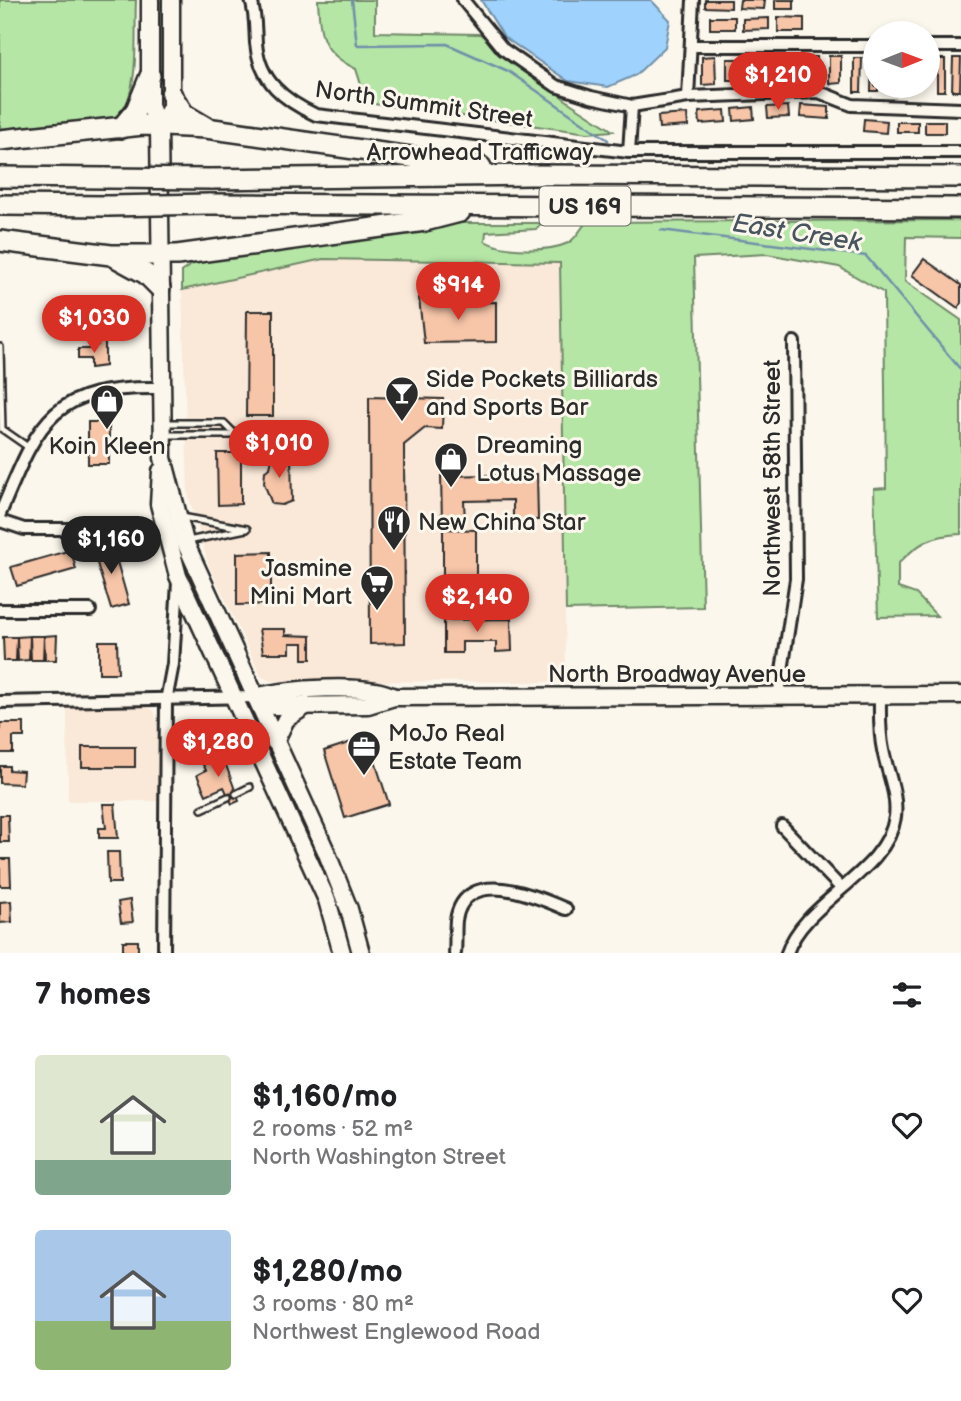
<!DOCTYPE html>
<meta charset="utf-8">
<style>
body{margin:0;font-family:"Balsamiq Sans",sans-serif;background:#f2f2f2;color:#202124;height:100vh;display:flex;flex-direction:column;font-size:26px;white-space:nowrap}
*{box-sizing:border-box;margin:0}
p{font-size:23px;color:#757577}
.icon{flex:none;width:38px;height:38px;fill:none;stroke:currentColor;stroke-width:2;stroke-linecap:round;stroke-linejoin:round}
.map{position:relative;height:953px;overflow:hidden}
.details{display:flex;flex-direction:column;background:#fff;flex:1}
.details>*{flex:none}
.needle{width:46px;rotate:89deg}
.buttons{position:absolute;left:863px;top:21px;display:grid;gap:14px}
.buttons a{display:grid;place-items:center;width:77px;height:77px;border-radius:50%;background:#fff;box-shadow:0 4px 10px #0003;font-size:35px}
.price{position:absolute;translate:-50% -60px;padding:0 16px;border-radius:24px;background:#d93025;color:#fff;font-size:23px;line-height:46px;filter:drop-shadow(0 2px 4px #0008)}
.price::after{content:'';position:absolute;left:50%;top:42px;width:21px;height:16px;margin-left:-10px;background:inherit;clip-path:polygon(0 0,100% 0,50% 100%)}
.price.current{background:#222;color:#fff}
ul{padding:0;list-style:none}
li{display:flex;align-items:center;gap:21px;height:175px;padding:0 35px}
li span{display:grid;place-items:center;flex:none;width:196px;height:140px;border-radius:7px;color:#555}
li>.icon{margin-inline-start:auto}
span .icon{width:84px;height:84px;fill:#fffc;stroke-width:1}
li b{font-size:30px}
h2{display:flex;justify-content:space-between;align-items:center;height:84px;padding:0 35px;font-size:30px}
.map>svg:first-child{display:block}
.built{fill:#fae8d8}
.green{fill:#b5e6a6;stroke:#708868;stroke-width:2}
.water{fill:#9fd2fc;stroke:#718fa8;stroke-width:2}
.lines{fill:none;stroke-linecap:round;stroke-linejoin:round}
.stream{stroke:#718fa8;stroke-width:2.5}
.building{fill:#f7c5a8;stroke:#2b2b2b;stroke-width:2}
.lane-casing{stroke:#2b2b2b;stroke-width:10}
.street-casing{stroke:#2b2b2b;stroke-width:16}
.secondary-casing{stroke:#2b2b2b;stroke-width:21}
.highway-casing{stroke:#2b2b2b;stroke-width:24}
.lane{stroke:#fbf7ec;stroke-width:5}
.street{stroke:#fbf7ec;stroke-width:10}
.secondary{stroke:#fbf7ec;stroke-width:16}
.highway{stroke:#fbf7ec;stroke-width:19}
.highway-bridge-casing{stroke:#2b2b2b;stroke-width:24;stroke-linecap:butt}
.highway-bridge{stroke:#fbf7ec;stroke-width:19}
.labels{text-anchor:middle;stroke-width:6;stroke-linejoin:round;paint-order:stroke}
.shield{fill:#fbf7ec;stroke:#696865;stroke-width:2}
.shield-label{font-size:23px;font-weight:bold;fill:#2b2b2b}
.street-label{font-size:24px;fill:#2b2b2b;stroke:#fbf7ec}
.poi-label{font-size:24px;fill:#2b2b2b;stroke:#fbf7ec;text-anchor:start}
.water-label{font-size:26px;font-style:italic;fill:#48555f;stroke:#fbf7ec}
</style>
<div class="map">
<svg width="961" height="953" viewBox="0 0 961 953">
<rect width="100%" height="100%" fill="#fbf7ec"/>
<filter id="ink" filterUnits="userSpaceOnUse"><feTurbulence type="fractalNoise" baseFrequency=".0143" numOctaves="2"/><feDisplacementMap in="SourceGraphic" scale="14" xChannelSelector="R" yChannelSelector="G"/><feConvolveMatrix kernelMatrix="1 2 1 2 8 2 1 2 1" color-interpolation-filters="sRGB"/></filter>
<g filter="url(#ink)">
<g class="built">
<path d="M323,259L560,263L566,682L270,681L261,676L208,563L188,494L182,290Z"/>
<path d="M147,707L154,711L157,722L158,801H68L67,708Z"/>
</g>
<g class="green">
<path d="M0,0H136C134,35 141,88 119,117L0,129Z"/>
<path d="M318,0H375V32L480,34L570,103L613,131L588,133L367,103L356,69C321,52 320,36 318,0Z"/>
<path d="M961,220V238L906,237L905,281L961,320V534C932,535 918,543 898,564V588L916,594L937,616L878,617L874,489L886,488L884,293L839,267L767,254L694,258L703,607L566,610L560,263L323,259L182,290V271L196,262L461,223H542L536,229L486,232L485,241C503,252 549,252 568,243C575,240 581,229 586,222Z"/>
</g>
<path class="water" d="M481,0H651L670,20L665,47L636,75L608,87L568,81L504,37Z"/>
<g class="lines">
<g class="stream">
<path d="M352,0L357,45L447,44L508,71L608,140"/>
<path d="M661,230L866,256L961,370"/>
</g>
</g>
<g class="building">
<path d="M705,0H731V8L705,7Z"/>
<path d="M740,0H765L764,9L739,8Z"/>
<rect x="775" y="0" width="19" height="9"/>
<rect x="710" y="17" width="25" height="12"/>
<path d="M778,17L804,18V32H778Z"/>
<path d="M769,18V29L743,30V19Z"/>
<path d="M715,56L716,84L702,85V57Z"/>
<path d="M829,56H841V83L829,84Z"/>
<rect x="805" y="57" width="12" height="21"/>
<path d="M750,58H762V81H749Z"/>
<rect x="777" y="58" width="14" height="24"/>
<path d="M854,58H862L861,92H854Z"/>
<path d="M872,58H875V86H878V91H871Z"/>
<path d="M953,58H961L960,91H952Z"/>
<rect x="727" y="59" width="12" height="21"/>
<rect x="937" y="59" width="8" height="32"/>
<path d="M801,105L829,107V119L800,117Z"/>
<path d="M788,106L789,117L768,118L767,107Z"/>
<path d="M753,107L754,119L734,121L733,109Z"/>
<path d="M725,110L726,122L700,124L699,112Z"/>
<path d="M687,114L688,126L659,128L658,116Z"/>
<path d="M864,119L887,121L886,133L863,131Z"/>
<rect x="925" y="121" width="20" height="12"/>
<rect x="897" y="122" width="21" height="10"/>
<path d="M924,259L961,285V303L958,308L912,275Z"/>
<path d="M439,297V303L496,302V342L424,343L419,298Z"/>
<path d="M247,311H273V416H246Z"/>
<path d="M98,342H105V366L90,368V359H78V349H90V345H98Z"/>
<path d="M369,397L443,399L442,429L425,428L404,445L405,643L370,644Z"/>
<rect x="88" y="422" width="21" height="42"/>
<path d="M217,453H241V504L218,505Z"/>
<path d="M273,453L291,457L292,501L282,505L272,504L264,483L265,471L270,468Z"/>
<path d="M537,474L538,520H513V500L464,501L465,522L442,523L441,476Z"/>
<path d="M443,529L476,530V597H443Z"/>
<path d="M112,544L129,604L111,609L93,550Z"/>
<path d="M71,550L76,569L17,586L11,567Z"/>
<path d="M271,552V604L237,605V553Z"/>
<path d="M511,619L512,651L496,652V642H462V653H444V620Z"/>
<path d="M259,629H285V635L311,636V659H303V643H290V653H263Z"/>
<path d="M57,635L56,660H45L44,636Z"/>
<path d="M30,636L29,660L18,661L17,637Z"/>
<path d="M30,636H44L43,660H31Z"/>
<path d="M3,637H17L16,661H4Z"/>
<path d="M99,641H117L118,673H99Z"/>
<path d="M0,723H24V737H13V753H0Z"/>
<path d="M367,737L389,804L345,818L324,751Z"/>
<rect x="82" y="747" width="53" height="20"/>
<path d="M223,757L239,801L232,804L224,787L206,795L197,775L206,770L202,763Z"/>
<path d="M0,766H9V770L23,771L22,784L0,783Z"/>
<path d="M103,804H115L118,838H99V828H106Z"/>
<path d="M0,815H8L9,842H0Z"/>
<path d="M107,852H119L120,883H108Z"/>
<path d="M0,859H10L11,886H0Z"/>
<path d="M130,900L133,922L121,923L118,902Z"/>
<path d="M11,901L12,922L0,923V902Z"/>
<rect x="123" y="941" width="15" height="12"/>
</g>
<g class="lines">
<g class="lane-casing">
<g id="lane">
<path d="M0,347L2,429L28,447"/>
<path d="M164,423H224L236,435"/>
<path d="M164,435H235"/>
<path d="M182,517L247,529"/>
<path d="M188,541L246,529"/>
<path d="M236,794L250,787"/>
<path d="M202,809L228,797"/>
</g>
</g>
<g class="street-casing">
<g id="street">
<path d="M251,0C256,15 255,28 256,43C259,81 285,101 316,115L629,152H961"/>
<path d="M463,0L503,49L556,86L591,97L632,106L688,97L819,92L852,105L961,109"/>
<path d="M692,46H875"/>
<path d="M928,46H961"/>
<path d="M688,97L693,0"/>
<path d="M629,152L632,106"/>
<path d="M0,514C39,421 50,386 160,388"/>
<path d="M0,521L24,529H120"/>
<path d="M0,610H90"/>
<path d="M778,697L796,579L794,342"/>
<path d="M0,702L255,697"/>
<path d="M782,826L841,888"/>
<path d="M164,953L166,701L173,664L178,582"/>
<path d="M455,953C456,942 455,930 456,920C465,865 536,896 566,909"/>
<path d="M787,953C805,900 887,873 895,817C898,794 887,772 883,750C879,732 880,714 880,696"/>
</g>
</g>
<g class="secondary-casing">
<g id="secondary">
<path d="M150,0V106L159,128L163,458L185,542L326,851L349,909L361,953"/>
<path d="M159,128L171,107V0"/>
<path d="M161,471L159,504L178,576L327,900L342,953"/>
<path d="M255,697L274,706L368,705L394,697L961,695"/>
<path d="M255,697C286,689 367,682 394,697"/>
<path d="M275,742L286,719L307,705"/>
</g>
</g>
<g class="highway-casing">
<g id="highway">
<path d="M171,94L184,114L206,127"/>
<path d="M121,128L136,110L150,76"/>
<path d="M0,140L143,125L206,128L481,167"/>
<path d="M0,177L106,178"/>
<path d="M211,179L530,175L961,177"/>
<path d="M209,204L961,208"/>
<path d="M0,205L108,206"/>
<path d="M0,241L111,255H177L425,221L460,212"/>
<path d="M115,257L146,274L160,288"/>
</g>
</g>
<use href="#lane" class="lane"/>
<use href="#street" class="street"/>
<use href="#secondary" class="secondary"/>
<use href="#highway" class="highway"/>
<g class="highway-bridge-casing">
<g id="highway-bridge">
<path d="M106,178L211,179"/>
<path d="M108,206L209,204"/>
</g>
</g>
<use href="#highway-bridge" class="highway-bridge"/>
</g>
</g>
<defs>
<g id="bar-pin" transform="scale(1.75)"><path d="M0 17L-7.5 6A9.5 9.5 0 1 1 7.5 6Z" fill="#2b2b2b" stroke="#fbf7ec"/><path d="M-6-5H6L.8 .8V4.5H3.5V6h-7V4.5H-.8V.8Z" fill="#fff"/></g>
<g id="shop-pin" transform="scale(1.75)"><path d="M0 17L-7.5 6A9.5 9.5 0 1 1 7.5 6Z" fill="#2b2b2b" stroke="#fbf7ec"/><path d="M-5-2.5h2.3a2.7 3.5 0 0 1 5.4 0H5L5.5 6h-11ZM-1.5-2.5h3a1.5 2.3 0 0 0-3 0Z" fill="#fff"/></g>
<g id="restaurant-pin" transform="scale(1.75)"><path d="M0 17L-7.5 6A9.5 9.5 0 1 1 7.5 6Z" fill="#2b2b2b" stroke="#fbf7ec"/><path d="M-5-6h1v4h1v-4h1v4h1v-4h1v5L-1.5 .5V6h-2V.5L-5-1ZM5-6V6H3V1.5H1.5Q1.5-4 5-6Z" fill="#fff"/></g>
<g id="supermarket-pin" transform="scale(1.75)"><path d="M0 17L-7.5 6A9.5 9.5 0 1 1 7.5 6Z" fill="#2b2b2b" stroke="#fbf7ec"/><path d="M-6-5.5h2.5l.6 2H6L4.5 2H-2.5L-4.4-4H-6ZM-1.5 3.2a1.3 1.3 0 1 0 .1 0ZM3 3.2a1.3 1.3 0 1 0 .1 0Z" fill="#fff"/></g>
<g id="office-pin" transform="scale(1.75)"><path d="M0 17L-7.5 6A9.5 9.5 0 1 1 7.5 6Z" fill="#2b2b2b" stroke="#fbf7ec"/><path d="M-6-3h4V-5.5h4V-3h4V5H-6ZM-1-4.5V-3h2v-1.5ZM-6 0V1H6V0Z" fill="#fff"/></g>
</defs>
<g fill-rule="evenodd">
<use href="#bar-pin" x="402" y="393"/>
<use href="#shop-pin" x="107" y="401"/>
<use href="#shop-pin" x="451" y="459"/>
<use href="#restaurant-pin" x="394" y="522"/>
<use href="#supermarket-pin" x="377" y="582"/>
<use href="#office-pin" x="364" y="747"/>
</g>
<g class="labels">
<rect class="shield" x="539.5" y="186.5" width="91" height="39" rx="5"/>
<g class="shield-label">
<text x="585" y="214">US 169</text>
</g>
<g class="street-label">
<text transform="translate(424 104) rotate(8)" y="8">North Summit Street</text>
<text x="480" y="160">Arrowhead Trafficway</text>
<text transform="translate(772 478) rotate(-90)" y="8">Northwest 58th Street</text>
<text x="677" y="682">North Broadway Avenue</text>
</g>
<g class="poi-label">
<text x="426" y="387">Side Pockets Billiards<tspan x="426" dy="28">and Sports Bar</tspan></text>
<text x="476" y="453">Dreaming<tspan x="476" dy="28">Lotus Massage</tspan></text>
<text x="107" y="454" text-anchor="middle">Koin Kleen</text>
<text x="418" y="530">New China Star</text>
<text x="352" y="576" text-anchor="end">Jasmine<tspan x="352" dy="28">Mini Mart</tspan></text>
<text x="388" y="741">MoJo Real<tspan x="388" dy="28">Estate Team</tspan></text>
</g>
<g class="water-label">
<text transform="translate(797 232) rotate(9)" y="9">East Creek</text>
</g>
</g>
</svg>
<div class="buttons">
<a><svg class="needle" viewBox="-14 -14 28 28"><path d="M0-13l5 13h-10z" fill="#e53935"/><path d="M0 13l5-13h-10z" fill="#757577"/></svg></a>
</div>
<b class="price" style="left:778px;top:112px">$1,210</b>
<b class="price" style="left:458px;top:322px">$914</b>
<b class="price" style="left:94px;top:355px">$1,030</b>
<b class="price" style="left:279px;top:480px">$1,010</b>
<b class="price current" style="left:111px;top:576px">$1,160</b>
<b class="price" style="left:477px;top:634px">$2,140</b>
<b class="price" style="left:218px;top:779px">$1,280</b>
</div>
<section class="details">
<h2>7 homes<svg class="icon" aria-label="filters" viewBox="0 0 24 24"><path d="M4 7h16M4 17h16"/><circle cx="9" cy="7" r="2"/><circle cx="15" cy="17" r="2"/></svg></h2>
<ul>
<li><span style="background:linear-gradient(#dfe7d0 75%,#7fa58c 0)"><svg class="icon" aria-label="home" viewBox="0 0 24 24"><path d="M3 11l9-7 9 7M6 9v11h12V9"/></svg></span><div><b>$1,160/mo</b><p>2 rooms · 52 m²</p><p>North Washington Street</p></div><svg class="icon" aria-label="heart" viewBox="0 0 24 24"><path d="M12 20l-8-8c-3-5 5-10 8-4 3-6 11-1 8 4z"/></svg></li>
<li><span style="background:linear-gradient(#a9c7e8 65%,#8fb573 0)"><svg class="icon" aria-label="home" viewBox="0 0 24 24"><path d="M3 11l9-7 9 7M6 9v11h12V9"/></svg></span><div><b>$1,280/mo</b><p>3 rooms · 80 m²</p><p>Northwest Englewood Road</p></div><svg class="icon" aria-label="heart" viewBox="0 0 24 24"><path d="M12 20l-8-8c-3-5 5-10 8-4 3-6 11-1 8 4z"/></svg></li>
</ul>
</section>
